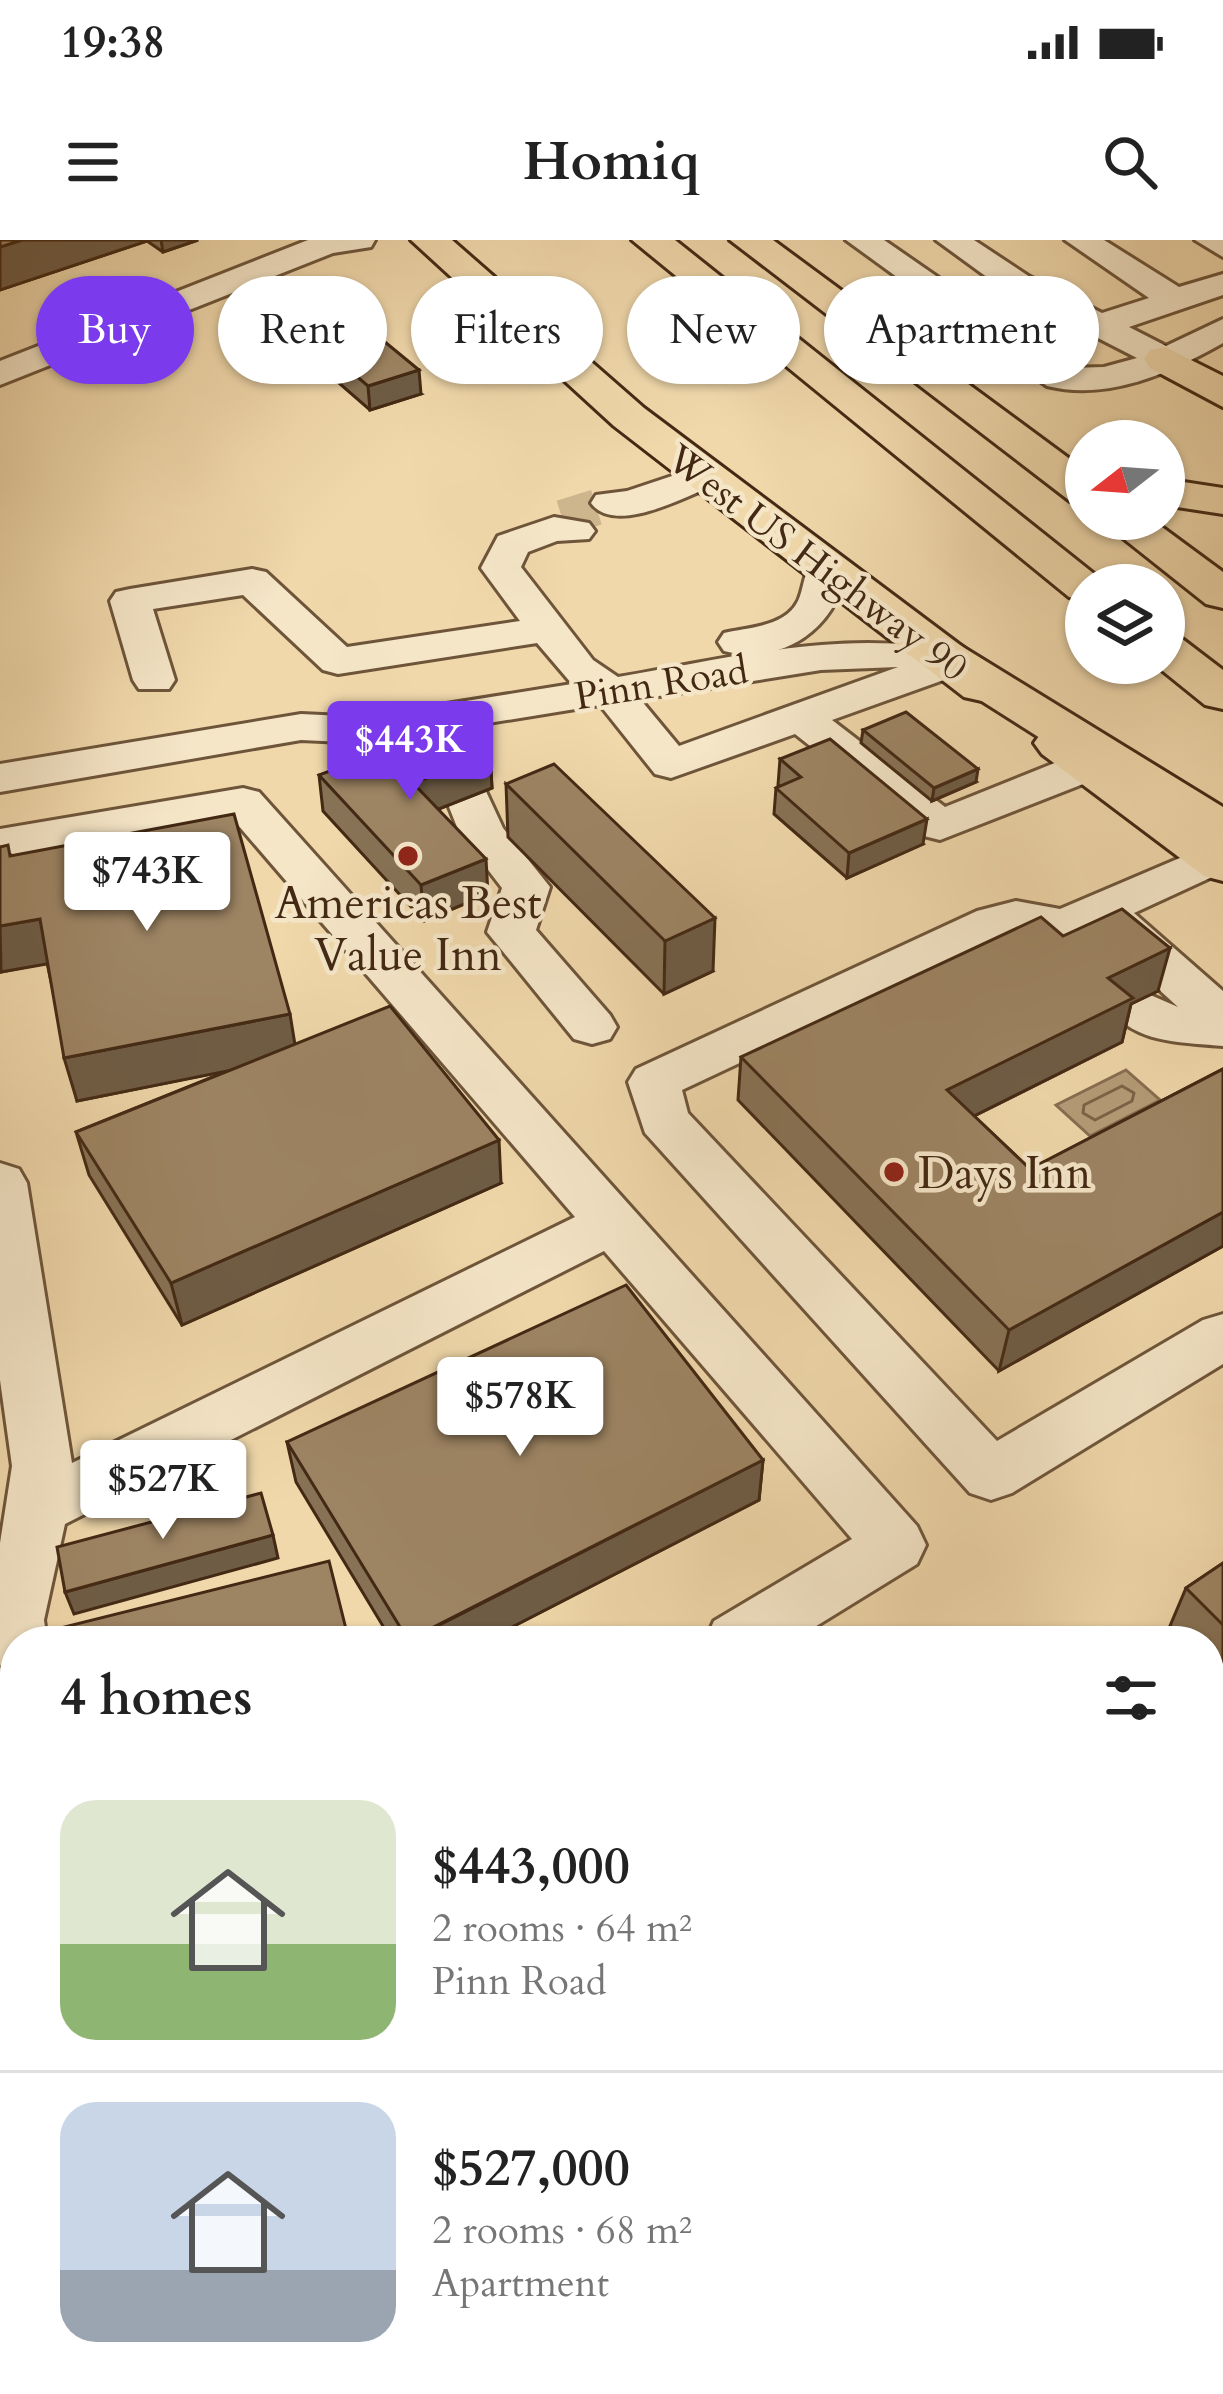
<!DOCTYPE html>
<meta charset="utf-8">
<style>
body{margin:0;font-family:Cardo,serif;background:#f2f2f2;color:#222;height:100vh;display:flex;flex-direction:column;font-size:45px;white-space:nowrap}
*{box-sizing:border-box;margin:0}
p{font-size:39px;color:#767676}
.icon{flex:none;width:66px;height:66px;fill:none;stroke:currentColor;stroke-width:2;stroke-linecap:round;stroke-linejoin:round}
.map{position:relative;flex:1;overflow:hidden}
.details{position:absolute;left:0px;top:1386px;width:1224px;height:768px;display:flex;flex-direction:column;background:#fff;border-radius:48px 48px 0 0;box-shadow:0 3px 9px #0004}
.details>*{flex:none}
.guide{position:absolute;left:36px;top:36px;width:1152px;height:108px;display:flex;gap:24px}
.needle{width:78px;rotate:253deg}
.tools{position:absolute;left:1065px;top:180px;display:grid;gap:24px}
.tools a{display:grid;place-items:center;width:120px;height:120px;border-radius:50%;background:#fff;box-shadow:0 3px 9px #0004;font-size:60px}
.price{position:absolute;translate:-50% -102px;padding:0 27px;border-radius:12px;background:#fff;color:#222;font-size:39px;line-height:78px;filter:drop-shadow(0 3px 6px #0008)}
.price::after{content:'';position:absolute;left:50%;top:72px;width:36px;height:27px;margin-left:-18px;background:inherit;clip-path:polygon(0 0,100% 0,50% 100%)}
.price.selected{background:#7c3aed;color:#fff}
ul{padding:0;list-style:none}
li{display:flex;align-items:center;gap:36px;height:300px;padding:0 60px}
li+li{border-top:3px solid #e0e0e0}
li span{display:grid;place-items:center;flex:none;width:336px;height:240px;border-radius:36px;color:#555}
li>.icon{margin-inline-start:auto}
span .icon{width:144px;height:144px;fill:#fffc;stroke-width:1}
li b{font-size:51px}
h2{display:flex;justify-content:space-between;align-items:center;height:144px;padding:0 60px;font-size:51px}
.tag{padding:0 42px;border-radius:54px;background:#fff;box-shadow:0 3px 9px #0004;font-size:42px;line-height:108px}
.tag.selected{background:#7c3aed;color:#fff}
.status{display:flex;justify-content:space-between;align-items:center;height:84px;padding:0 60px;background:#fff;direction:ltr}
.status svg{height:33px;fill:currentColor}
header{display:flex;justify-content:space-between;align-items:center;height:156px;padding:0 60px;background:#fff;font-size:54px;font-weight:700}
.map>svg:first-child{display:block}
.water{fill:#b59c78;stroke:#876e50;stroke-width:3}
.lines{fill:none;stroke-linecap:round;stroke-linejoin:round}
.shore{stroke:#7c6246;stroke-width:3}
.minor-tunnel{stroke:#cdb58d;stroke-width:36;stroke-dasharray:36 18;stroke-linecap:butt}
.minor-casing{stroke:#6e553a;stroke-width:6}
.major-casing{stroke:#432914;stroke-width:6}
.highway-casing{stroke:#432914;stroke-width:6}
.minor{fill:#f5e6c8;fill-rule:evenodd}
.major{fill:#f0d8ab;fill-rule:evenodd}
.highway{fill:#f0d8ab;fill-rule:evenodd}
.wall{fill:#877255;stroke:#432914;stroke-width:3}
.shaded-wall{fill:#6e5c45;stroke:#432914;stroke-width:3}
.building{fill:#9d8463;stroke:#432914;stroke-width:3}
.poi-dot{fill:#8f2418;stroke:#f5e6c8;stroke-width:4.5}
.labels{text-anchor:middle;stroke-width:9;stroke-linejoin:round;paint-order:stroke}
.far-street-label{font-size:39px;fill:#432914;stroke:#f5e6c8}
.poi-label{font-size:45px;fill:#432914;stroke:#f5e6c8}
</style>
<div class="status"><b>19:38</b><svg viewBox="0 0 49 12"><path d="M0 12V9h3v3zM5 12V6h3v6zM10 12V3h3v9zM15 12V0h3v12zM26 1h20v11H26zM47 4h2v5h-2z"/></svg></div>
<header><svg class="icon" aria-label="menu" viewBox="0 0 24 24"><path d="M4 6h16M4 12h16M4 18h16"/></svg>Homiq<svg class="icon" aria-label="search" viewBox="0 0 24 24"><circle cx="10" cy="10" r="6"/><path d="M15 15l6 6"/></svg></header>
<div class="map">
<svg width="1223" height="2154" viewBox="0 0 1223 2154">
<rect width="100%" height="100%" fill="#f0d8ab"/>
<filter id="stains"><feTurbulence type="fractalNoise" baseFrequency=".00167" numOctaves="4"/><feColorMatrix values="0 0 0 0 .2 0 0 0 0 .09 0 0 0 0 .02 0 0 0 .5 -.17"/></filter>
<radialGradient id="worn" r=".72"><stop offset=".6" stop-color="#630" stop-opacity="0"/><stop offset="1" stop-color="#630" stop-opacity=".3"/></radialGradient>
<path class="water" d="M1126,830L1160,860L1090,896L1056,865Z"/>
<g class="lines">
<path class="shore" d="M1122,846L1134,853L1132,861L1095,880L1083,873L1084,865Z"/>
<path class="minor-tunnel" d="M562,278L610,263"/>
<g class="minor-casing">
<g id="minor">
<path d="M308,0H375L371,7L333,13L0,145V121Z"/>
<path d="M846,0H884L1069,128L1104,127L1137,118L1006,51L936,0H974L1030,37L1102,73L1149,58L1065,0H1104L1179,47L1223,34V55L1129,87L1166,106L1223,79V103C1170,133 1109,161 1047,146Z"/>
<path d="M1195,0H1223V17Z"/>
<path d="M702,226L715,229L721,237L715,245C686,256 615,296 591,263L596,255L627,251Z"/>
<path d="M554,277L589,283L595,291L589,299L557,301L528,312L521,327L593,420L618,437C732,418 852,386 966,414L972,423L966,432L832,480L945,567L1092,508H1124L1130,518L1124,528L940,600L924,596L795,494L671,538L655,534L600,465L365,503L301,500L0,552V524L301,474L365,477L572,444L537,403L338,434L323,430L243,355L153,369L175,440L169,449H139L133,440L110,361L116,352L130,349L252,329L266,332L347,407L520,381L481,328L498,296ZM898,427L679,506L640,459L821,430Z"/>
<path d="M826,319L840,322L846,331C836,388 783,426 724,411L718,402L724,393C749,387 785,387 798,361C804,348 803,335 812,322Z"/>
<path d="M468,543L484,547L503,588L550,647L536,690L610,775L617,787L610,799L592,804L574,799L487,692L502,648L459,592L445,557L452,547Z"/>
<path d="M243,548L259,552L917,1286L926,1305L917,1324L792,1401H705L714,1381L852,1299L604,1011L65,1284L44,1380L47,1401H15V1430L0,1425V1303L12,1226L0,1140V923L19,929L27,943L72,1223L575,977L232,578L0,619V589Z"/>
<path d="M1215,603L1223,605V632L1134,673L1223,751V806C1181,802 1131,804 1107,764L1114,752L1132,747L1178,767L1095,691L1065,702L1016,693L682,850L688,873L997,1201L1203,1080L1223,1074V1124L1012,1253L991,1260L970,1253L645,893L628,842L636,829L977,671L1016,661L1060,669Z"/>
<path d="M1209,1558L1223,1563V1634L1209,1629Z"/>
</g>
</g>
<g class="major-casing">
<g id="major">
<path d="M411,0H452L644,168L1000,435L1007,446L1000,457L982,461L964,457L614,186Z"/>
<path d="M1060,488L1078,492L1223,598V641L1204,636L1042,514L1034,503L1042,492Z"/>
</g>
</g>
<g class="highway-casing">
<g id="highway">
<path d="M632,0H675L1108,345H1086V361L1069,357Z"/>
<path d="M730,0H773L1086,231V265L1070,261Z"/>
<path d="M1165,107L1223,136V167L1150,128L1144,119L1150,110Z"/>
<path d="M1164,239L1223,248V274L1164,265Z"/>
<path d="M1099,279H1151L1223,332V368L1206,364Z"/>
<path d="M923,388L940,393L1223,567V607L1204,602L906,413L899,403L906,393Z"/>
<path d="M1164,393L1181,398L1223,430V469L1205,465L1153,423H1164Z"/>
</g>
</g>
<use href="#minor" class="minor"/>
<use href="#major" class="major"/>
<use href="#highway" class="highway"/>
</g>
<g class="wall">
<path d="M0,0H198L163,12L147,1L0,50Z"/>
<path d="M306,93L421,154L370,170L309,117Z"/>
<path d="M863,490L976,542L932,561L861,503Z"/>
<path d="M423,504L490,513L492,548L438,569L488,654L424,681L323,571L319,535Z"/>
<path d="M780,519L923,604L847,638L774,574L776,548L780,546L778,545Z"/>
<path d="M506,544L713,731L664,754L508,597Z"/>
<path d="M0,607L11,615L501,943L182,1085L89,935L76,892L230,830L77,861L47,723L1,732L0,730Z"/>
<path d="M1063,696L1158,751L1131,764L1122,802L974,876L1030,929L1223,829V1006L999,1131L738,860L741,817Z"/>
<path d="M287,1202L763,1220L759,1260L485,1401H392L296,1242Z"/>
<path d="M1223,1323V1440L1209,1426V1401H1185L1170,1386L1186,1348Z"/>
</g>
<g class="shaded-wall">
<path d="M22,0H147V1L0,50V7Z"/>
<path d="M161,0H198L163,12Z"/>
<path d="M419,130L421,154L370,170L368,146Z"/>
<path d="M490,513L492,548L416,578L413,543Z"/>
<path d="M978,529L976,542L932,561L934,548Z"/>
<path d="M927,579L923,604L847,638L849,613Z"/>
<path d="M486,619L488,654L424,681L421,645Z"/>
<path d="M715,678L713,731L664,754L665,701Z"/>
<path d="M40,679L52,723L1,732L0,686Z"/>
<path d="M1170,708L1158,751L1131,764L1122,802L940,893L947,850L1108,738Z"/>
<path d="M290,774L297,817L77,861L64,818Z"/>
<path d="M499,900L501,943L182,1085L171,1043Z"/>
<path d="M1223,972V1006L999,1131L1009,1090Z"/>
<path d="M763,1220L759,1260L485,1401H408Z"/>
<path d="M273,1295L278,1318L74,1374L65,1352Z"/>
</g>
<g class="building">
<path d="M0,0H22L0,7Z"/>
<path d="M357,79L419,130L368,146L306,93Z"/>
<path d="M906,472L978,529L934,548L863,490Z"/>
<path d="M465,488L490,513L413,543L486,619L421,645L319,535L416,498L423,504Z"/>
<path d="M830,499L927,579L849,613L776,548L801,537L780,519Z"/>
<path d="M554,524L715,678L665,701L506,544Z"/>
<path d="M234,574L290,774L64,818L40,679L0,686V607L8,605L10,616Z"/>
<path d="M1122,669L1170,708L1108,738L1133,758L947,850L1030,929L1223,829V972L1009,1090L741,817L1041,677L1063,696Z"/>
<path d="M390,766L499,900L171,1043L76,892Z"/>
<path d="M626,1045L763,1220L408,1400L287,1202Z"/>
<path d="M261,1253L273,1295L65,1352L57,1307Z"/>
<path d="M329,1321L349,1401H54L52,1390Z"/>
<path d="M1223,1323V1385L1186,1348Z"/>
</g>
<g class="poi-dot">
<circle cx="408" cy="616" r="12"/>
<circle cx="894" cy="932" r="12"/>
</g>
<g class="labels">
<g class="far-street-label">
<text transform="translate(818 322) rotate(37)" y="14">West US Highway 90</text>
<text transform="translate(661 442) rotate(-9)" y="14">Pinn Road</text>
</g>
<g class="poi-label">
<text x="408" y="678">Americas Best<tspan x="408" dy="52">Value Inn</tspan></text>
<text x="918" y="948" text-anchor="start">Days Inn</text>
</g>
</g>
<rect width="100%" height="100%" filter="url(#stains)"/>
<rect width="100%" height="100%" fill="url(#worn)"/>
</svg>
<div class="tools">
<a><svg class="needle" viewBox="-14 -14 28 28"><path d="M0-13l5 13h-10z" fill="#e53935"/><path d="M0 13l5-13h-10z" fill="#767676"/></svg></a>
<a><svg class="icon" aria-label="layers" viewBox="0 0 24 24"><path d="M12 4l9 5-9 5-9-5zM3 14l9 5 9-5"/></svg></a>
</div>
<b class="price selected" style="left:410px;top:563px">$443K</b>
<b class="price" style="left:147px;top:694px">$743K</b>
<b class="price" style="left:520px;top:1219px">$578K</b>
<b class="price" style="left:163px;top:1302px">$527K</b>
<div class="guide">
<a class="tag selected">Buy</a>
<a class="tag">Rent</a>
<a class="tag">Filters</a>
<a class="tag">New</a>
<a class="tag">Apartment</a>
</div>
<section class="details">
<h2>4 homes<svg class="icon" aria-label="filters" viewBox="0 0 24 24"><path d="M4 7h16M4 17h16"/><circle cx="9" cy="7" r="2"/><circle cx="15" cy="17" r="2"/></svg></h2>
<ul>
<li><span style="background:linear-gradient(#dfe7d0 60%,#8fb573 0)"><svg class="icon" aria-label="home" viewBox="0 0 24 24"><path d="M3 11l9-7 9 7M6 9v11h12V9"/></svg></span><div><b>$443,000</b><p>2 rooms · 64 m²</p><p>Pinn Road</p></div></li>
<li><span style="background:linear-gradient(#c9d6e8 70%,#9aa5b1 0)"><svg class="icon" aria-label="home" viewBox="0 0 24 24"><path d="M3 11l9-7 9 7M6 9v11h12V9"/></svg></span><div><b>$527,000</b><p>2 rooms · 68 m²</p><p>Apartment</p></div></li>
</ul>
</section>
</div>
